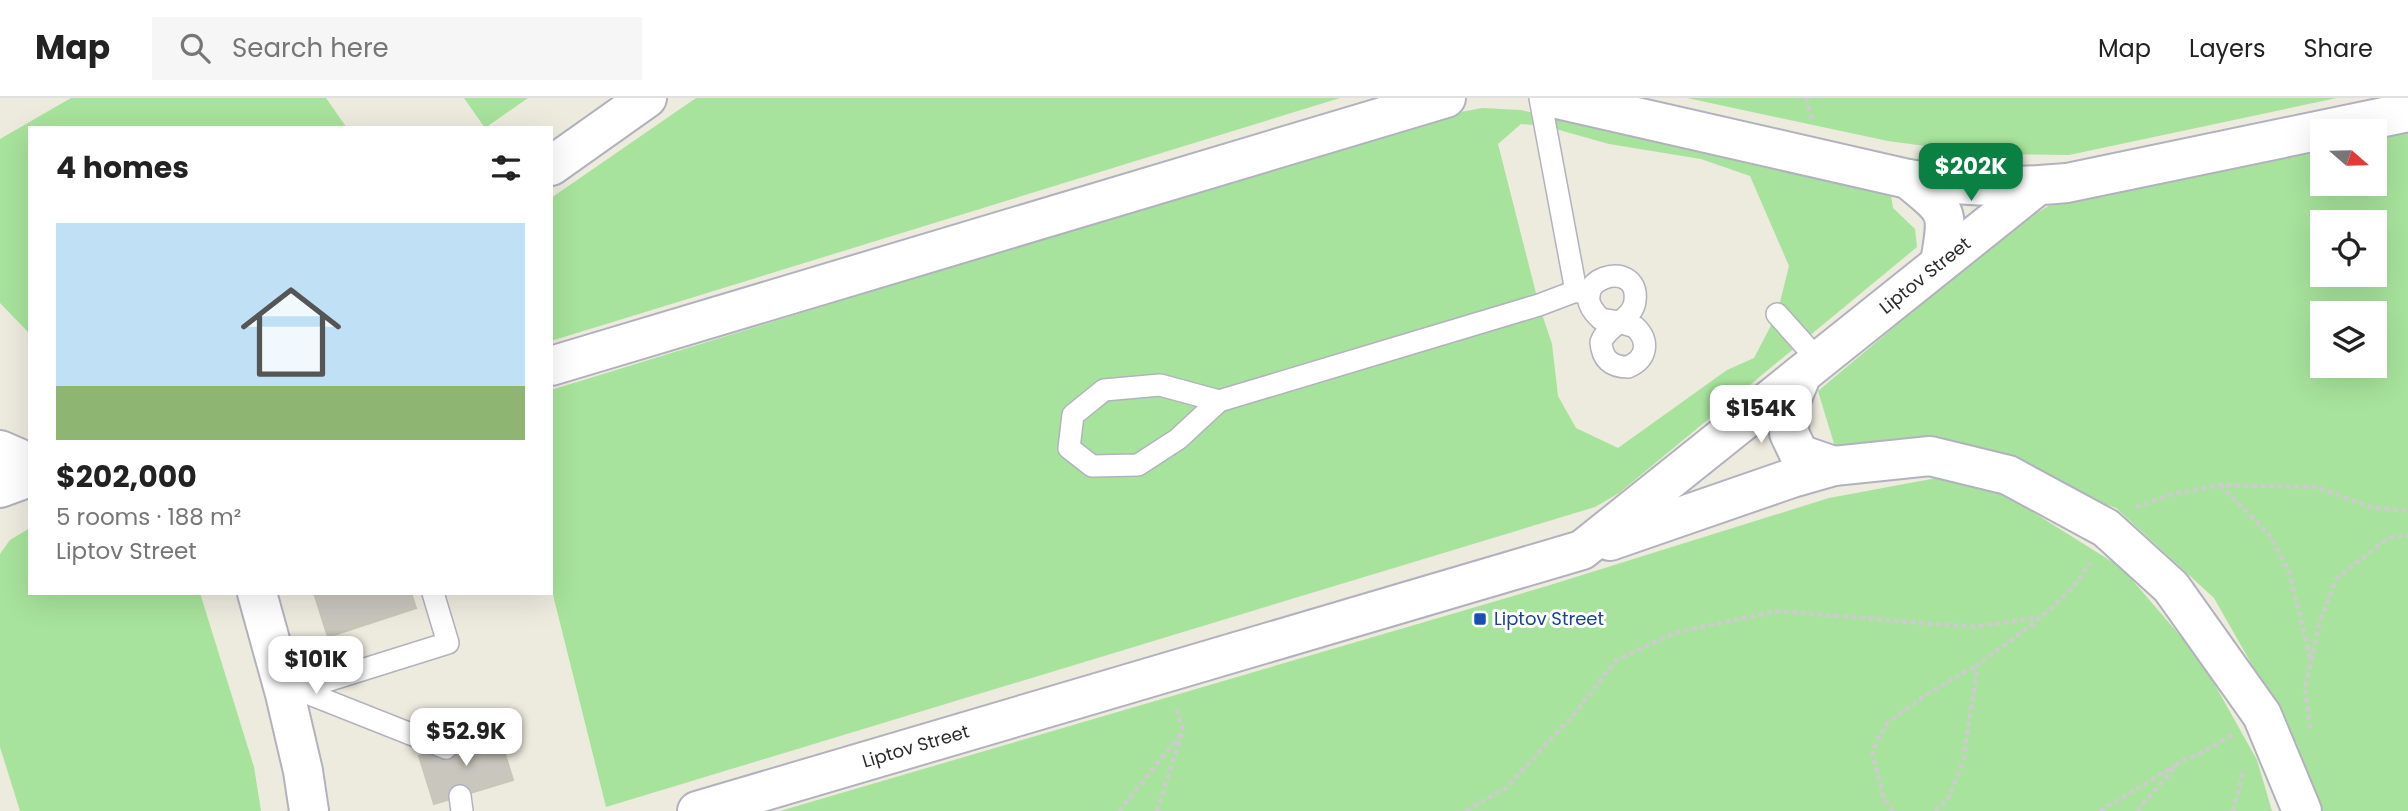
<!DOCTYPE html>
<meta charset="utf-8">
<style>
body{margin:0;font-family:Poppins,sans-serif;background:#f6f6f6;color:#222;height:100vh;display:flex;flex-direction:column;font-size:26px;white-space:nowrap}
*{box-sizing:border-box;margin:0}
p{font-size:23px;color:#767676}
.icon{flex:none;width:38px;height:38px;fill:none;stroke:currentColor;stroke-width:2;stroke-linecap:round;stroke-linejoin:round}
.map{position:relative;flex:1;overflow:hidden}
.drawer{position:absolute;left:28px;top:28px;width:525px;height:469px;display:flex;flex-direction:column;background:#fff;border-radius:0px;box-shadow:0 7px 28px #0002}
.drawer>*{flex:none}
.needle{width:46px;rotate:110deg}
.tools{position:absolute;left:2310px;top:21px;display:grid;gap:14px}
.tools a{display:grid;place-items:center;width:77px;height:77px;border-radius:0px;background:#fff;box-shadow:0 7px 28px #0002;font-size:35px}
.price{position:absolute;translate:-50% -60px;padding:0 16px;border-radius:14px;background:#fff;color:#222;font-size:23px;line-height:46px;filter:drop-shadow(0 2px 4px #0008)}
.price::after{content:'';position:absolute;left:50%;top:42px;width:21px;height:16px;margin-left:-10px;background:inherit;clip-path:polygon(0 0,100% 0,50% 100%)}
.price.selected{background:#0b8043;color:#fff}
ul{padding:0;list-style:none}
li{display:grid;align-content:center;gap:14px;height:371px;padding:0 28px}
li+li{border-top:2px solid #e0e0e0}
li span{display:grid;place-items:center;height:217px;border-radius:0px;color:#555}
li>.icon{margin-inline-start:auto}
span .icon{width:126px;height:126px;fill:#fffc;stroke-width:1}
li b{font-size:30px}
h2{display:flex;justify-content:space-between;align-items:center;height:84px;padding:0 28px;font-size:30px}
header{display:flex;align-items:center;gap:42px;box-sizing:border-box;height:98px;padding:0 35px;background:#fff;border-bottom:2px solid #e0e0e0}
header strong{font-size:33px}
nav{display:flex;gap:38px;margin-inline-start:auto;font-size:24px}
.search{width:490px;height:63px;background:#f6f6f6;display:flex;align-items:center;gap:18px;box-sizing:border-box;padding:0 24px;border-radius:0px;color:#767676;font-size:26px}
.map>svg:first-child{display:block}
.green{fill:#a7e39c;fill-rule:evenodd}
.building{fill:#c9c6be;stroke:#c9c6b8;stroke-width:2}
.lines{fill:none;stroke-linecap:round;stroke-linejoin:round}
.lane-casing{stroke:#b2b2bf;stroke-width:24}
.street-casing{stroke:#b2b2bf;stroke-width:42}
.secondary-casing{stroke:#b2b2bf;stroke-width:42}
.path{stroke:#ccc;stroke-width:4.5;stroke-dasharray:5 3.5;stroke-linecap:butt}
.lane{stroke:#fff;stroke-width:21}
.street{stroke:#fff;stroke-width:38}
.secondary{stroke:#fff;stroke-width:38}
.transit-dot{fill:#1a4fb4;stroke:#fff;stroke-width:2.5}
.labels{text-anchor:middle;stroke-width:6;stroke-linejoin:round;paint-order:stroke}
.street-label{font-size:18px;fill:#2c2c2c;stroke:#fff}
.transit-label{font-size:18px;fill:#164399;stroke:#fff;text-anchor:start}
</style>
<header>
<strong>Map</strong>
<div class="search"><svg class="icon" aria-label="search" viewBox="0 0 24 24"><circle cx="10" cy="10" r="6"/><path d="M15 15l6 6"/></svg>Search here</div>
<nav><a>Map</a><a>Layers</a><a>Share</a></nav>
</header>
<div class="map">
<svg width="2408" height="713" viewBox="0 0 2408 713">
<rect width="100%" height="100%" fill="#edeade"/>
<g class="green">
<path d="M71,0H326L347,30H30V236L0,205V41Z"/>
<path d="M464,0H528L485,30Z"/>
<path d="M696,0H1340L551,243V100Z"/>
<path d="M1687,0H2337L2069,57L1985,56L1888,43Z"/>
<path d="M1482,10L1521,12L1891,97L1893,110L1915,131L1917,149L1619,395L1595,409L606,709L551,489V292L1445,17ZM1521,26L1545,28L1609,46L1701,61L1750,78L1789,168L1777,216L1754,260L1727,272L1618,350L1576,330L1558,298L1552,246L1539,207L1498,46Z"/>
<path d="M2408,34V713H2319L2297,646L2214,500L2116,410L2061,390L1835,349L1818,293L1943,188L1997,140L2050,107L2322,52V86H2375V41ZM2322,124H2375V177H2322ZM2322,215H2375V268H2322Z"/>
<path d="M1942,379L2004,396L2122,470L2201,562L2257,662L2272,713H780L1547,488L1829,400Z"/>
<path d="M30,430V495H200L254,669L261,713H20L0,649V456L10,442Z"/>
</g>
<g class="building">
<path d="M314,495H411L416,510L328,539Z"/>
<path d="M498,634L513,682L434,706L419,658Z"/>
</g>
<g class="lines">
<g class="lane-casing">
<g id="lane">
<path d="M1540,0L1576,193"/>
<path d="M1777,216L1819,263"/>
<path d="M1619,224L1635,229C1650,243 1647,261 1628,269C1611,269 1602,261 1601,244C1608,226 1633,222 1635,203C1641,157 1558,182 1601,221L1619,224"/>
<path d="M1219,303L1178,341L1138,367L1092,368L1069,350L1073,317L1104,292L1160,287L1219,303L1539,207L1576,193L1589,197"/>
<path d="M297,591L446,650"/>
<path d="M285,596L448,545L433,495"/>
<path d="M460,698L462,713"/>
</g>
</g>
<g class="street-casing">
<g id="street">
<path d="M1553,0L1908,81C1961,89 2014,90 2067,85L2408,14"/>
<path d="M1908,81C1949,115 1949,111 1940,165"/>
<path d="M551,268L1446,0"/>
<path d="M1802,276L1790,305L1789,335L1799,356L1834,368"/>
<path d="M1610,443L1792,380L1834,368L1930,358L2008,377L2106,430L2171,489L2262,617L2302,713"/>
<path id="s1" d="M697,713L1582,452L2037,88"/>
</g>
</g>
<g class="secondary-casing">
<g id="secondary">
<path d="M551,68L647,0"/>
<path d="M0,352L30,365"/>
<path d="M0,390L30,379"/>
<path d="M257,495L285,596L303,673L309,713"/>
</g>
</g>
<g class="path">
<path d="M1806,0L1812,21"/>
<path d="M2220,387L2269,436L2289,474L2310,560"/>
<path d="M2136,409L2173,396L2220,387L2316,389L2371,409L2408,413"/>
<path d="M2310,630L2305,591L2319,526L2336,481L2388,440L2408,437"/>
<path d="M1119,713L1181,636"/>
<path d="M1157,713L1183,633L1176,609"/>
<path d="M1466,713L1506,690L1574,616L1616,562L1677,534L1778,513L1973,529L2040,519"/>
<path d="M1893,713L1884,702L1872,653L1887,625L1927,596L1977,567"/>
<path d="M1935,713L1948,701L1963,663L1978,566C2013,541 2071,502 2090,464"/>
<path d="M2100,713L2176,667"/>
<path d="M2137,713L2179,664L2203,654L2233,636"/>
<path d="M2233,713L2244,671"/>
</g>
<use href="#lane" class="lane"/>
<use href="#street" class="street"/>
<use href="#secondary" class="secondary"/>
</g>
<rect class="transit-dot" x="1473" y="514" width="14" height="14" rx="3.5"/>
<g class="labels">
<g class="street-label">
<text dy="6" stroke="none"><textPath href="#s1" startOffset="1362">Liptov Street</textPath></text>
<text dy="6" stroke="none"><textPath href="#s1" startOffset="228">Liptov Street</textPath></text>
</g>
<g class="transit-label">
<text x="1494" y="527">Liptov Street</text>
</g>
</g>
</svg>
<div class="tools">
<a><svg class="needle" viewBox="-14 -14 28 28"><path d="M0-13l5 13h-10z" fill="#e53935"/><path d="M0 13l5-13h-10z" fill="#767676"/></svg></a>
<a><svg class="icon" aria-label="locate" viewBox="0 0 24 24"><circle cx="12" cy="12" r="6"/><path d="M12 2v4M12 18v4M2 12h4M18 12h4"/></svg></a>
<a><svg class="icon" aria-label="layers" viewBox="0 0 24 24"><path d="M12 4l9 5-9 5-9-5zM3 14l9 5 9-5"/></svg></a>
</div>
<b class="price selected" style="left:1971px;top:105px">$202K</b>
<b class="price" style="left:1761px;top:347px">$154K</b>
<b class="price" style="left:316px;top:598px">$101K</b>
<b class="price" style="left:466px;top:670px">$52.9K</b>
<section class="drawer">
<h2>4 homes<svg class="icon" aria-label="filters" viewBox="0 0 24 24"><path d="M4 7h16M4 17h16"/><circle cx="9" cy="7" r="2"/><circle cx="15" cy="17" r="2"/></svg></h2>
<ul>
<li><span style="background:linear-gradient(#bfe0f5 75%,#8fb573 0)"><svg class="icon" aria-label="home" viewBox="0 0 24 24"><path d="M3 11l9-7 9 7M6 9v11h12V9"/></svg></span><div><b>$202,000</b><p>5 rooms · 188 m²</p><p>Liptov Street</p></div></li>
</ul>
</section>
</div>
